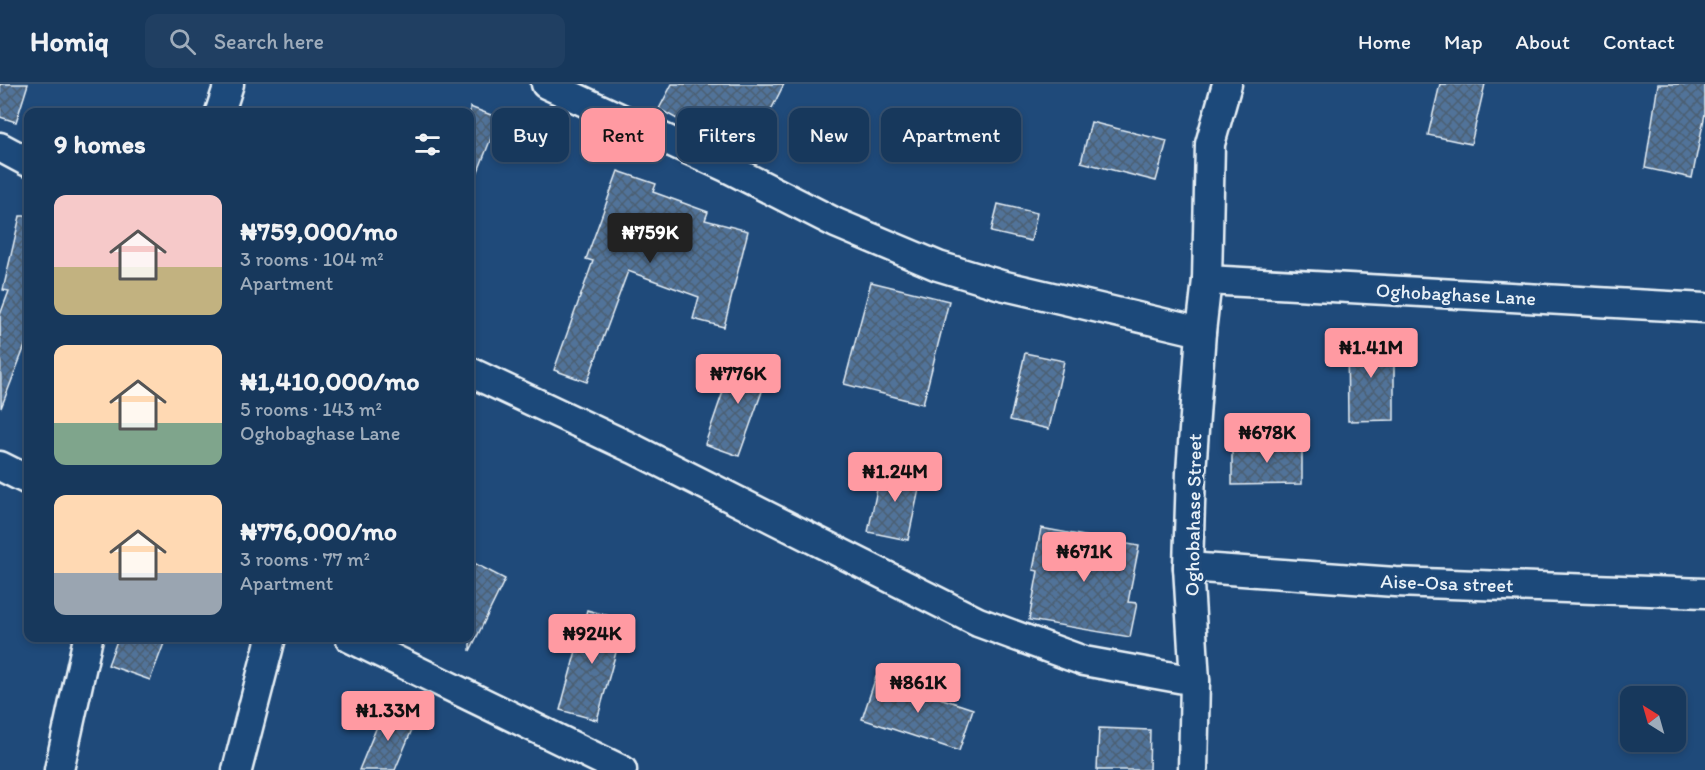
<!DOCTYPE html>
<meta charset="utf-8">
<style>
body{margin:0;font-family:Itim,sans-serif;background:#203f62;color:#f1f3f6;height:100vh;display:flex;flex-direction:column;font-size:22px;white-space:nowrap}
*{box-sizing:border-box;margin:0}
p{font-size:20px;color:#9eacbb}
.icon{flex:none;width:33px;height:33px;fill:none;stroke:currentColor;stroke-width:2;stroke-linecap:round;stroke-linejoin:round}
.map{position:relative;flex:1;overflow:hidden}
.side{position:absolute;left:24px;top:24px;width:450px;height:534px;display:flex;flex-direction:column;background:#17385c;border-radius:12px;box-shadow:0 3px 9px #0003,0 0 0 2px #365272}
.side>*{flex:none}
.top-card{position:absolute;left:492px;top:24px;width:570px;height:54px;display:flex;gap:12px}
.needle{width:39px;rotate:323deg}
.tools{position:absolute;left:1620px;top:602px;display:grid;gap:12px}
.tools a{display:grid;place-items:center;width:66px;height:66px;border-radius:12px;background:#17385c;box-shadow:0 3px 9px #0003,0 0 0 2px #365272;font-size:30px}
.price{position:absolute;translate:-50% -51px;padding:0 14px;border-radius:6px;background:#ff9aa2;color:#111;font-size:20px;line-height:39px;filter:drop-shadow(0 2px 3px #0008)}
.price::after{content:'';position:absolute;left:50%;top:36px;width:18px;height:14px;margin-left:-9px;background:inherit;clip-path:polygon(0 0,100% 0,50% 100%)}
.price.active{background:#222;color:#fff}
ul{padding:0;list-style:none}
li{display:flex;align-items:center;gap:18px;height:150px;padding:0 30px}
li span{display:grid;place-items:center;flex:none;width:168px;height:120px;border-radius:12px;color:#555}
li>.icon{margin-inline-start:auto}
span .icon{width:72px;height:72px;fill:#fffc;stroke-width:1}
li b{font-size:26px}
h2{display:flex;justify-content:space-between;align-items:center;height:72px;padding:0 30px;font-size:26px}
.chip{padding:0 21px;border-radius:12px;background:#17385c;box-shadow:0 3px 9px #0003,0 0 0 2px #365272;font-size:21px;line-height:54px}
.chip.active{background:#ff9aa2;color:#111}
header{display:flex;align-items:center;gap:36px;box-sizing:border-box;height:84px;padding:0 30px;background:#17385c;border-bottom:2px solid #365272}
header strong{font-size:28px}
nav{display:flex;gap:33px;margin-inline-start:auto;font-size:21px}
.search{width:420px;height:54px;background:#203f62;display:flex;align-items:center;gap:15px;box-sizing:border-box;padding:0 21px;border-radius:12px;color:#9eacbb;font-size:22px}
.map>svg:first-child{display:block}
.building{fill:url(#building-cross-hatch);stroke:#e8f1f8;stroke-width:1.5}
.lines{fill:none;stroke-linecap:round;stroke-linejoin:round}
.street-casing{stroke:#e8f1f8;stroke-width:33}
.street{stroke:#1f4a7a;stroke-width:28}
.labels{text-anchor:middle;stroke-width:6;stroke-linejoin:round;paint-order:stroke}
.street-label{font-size:20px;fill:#e8f1f8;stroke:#1f4a7a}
</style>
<header>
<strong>Homiq</strong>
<div class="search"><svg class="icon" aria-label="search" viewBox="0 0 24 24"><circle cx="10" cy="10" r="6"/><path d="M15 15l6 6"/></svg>Search here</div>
<nav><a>Home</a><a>Map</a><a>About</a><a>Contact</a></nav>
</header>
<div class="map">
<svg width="1705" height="686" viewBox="0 0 1705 686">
<defs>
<pattern id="building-cross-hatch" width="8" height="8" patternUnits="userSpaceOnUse" patternTransform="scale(1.5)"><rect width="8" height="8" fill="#517399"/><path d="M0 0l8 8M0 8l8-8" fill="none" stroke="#4c5e72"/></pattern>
</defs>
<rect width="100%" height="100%" fill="#1f4a7a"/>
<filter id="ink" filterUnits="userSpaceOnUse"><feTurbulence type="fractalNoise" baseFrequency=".0167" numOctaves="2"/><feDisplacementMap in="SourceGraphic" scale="12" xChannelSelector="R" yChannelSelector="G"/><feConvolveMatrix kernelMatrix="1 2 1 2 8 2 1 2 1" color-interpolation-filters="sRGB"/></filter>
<g filter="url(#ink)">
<g class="building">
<path d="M0,0H28L16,38L0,33Z"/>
<path d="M672,0H784L747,74L659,25Z"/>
<path d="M1440,0H1485L1471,60L1428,51Z"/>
<path d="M1658,0H1705V30L1692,94L1645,84Z"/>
<path d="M470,23L499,34L471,105H470Z"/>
<path d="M1091,38L1167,57L1156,97L1081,78Z"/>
<path d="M618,87L656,100L653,108L708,128L705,136L748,147L724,243L693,235L699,213L628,187L587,298L554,286L593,177L586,175Z"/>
<path d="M998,120L1037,129L1031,157L991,148Z"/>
<path d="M20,132H28V254L1,324L0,231L9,207L3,206Z"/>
<path d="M871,198L949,217L923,320L844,300Z"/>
<path d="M1394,254V336L1348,337L1347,255Z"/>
<path d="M1025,269L1064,277L1049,345L1010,336Z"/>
<path d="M736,270L771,282L739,372L705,360Z"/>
<path d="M1302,358V400L1232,401V360Z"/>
<path d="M882,382L922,391L908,456L868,448Z"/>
<path d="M1041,444L1139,462L1128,518L1137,519L1130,553L1029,536L1038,487L1033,486Z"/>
<path d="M470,477L505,495L470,567Z"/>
<path d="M587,526L625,536L597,636L560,626Z"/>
<path d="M118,554H166L150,596L108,581Z"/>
<path d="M876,593L973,625L959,667L862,635Z"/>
<path d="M385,623L416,636L395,686H359Z"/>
<path d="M1099,644L1150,646L1149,686H1097Z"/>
</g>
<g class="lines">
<g class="street-casing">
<g id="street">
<path d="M546,0L726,83L836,139L938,182L1001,201L1201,248"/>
<path d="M220,28L229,0"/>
<path d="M0,63L28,78"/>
<path d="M1207,196L1705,224"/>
<path d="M470,288L634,365L978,538L1084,577L1195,597"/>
<path d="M0,382L28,396"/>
<path d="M1188,483L1395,498L1705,509"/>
<path d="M350,554L622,686"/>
<path d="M59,686L88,554"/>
<path d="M237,686L271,554"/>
<path d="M1193,686L1195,597L1188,483L1191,388L1201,248L1207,196L1210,60L1227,0"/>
</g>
</g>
<use href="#street" class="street"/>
</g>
</g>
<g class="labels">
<g class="street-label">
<text transform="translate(1456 210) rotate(3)" y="7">Oghobaghase Lane</text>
<text transform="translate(1193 431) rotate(-89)" y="7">Oghobahase Street</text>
<text transform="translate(1447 499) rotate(2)" y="7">Aise-Osa street</text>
</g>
</g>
</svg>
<div class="tools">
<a><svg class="needle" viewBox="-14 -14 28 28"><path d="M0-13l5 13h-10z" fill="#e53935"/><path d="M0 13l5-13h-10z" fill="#9eacbb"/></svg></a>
</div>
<b class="price active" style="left:650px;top:180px">₦759K</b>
<b class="price" style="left:1371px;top:295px">₦1.41M</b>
<b class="price" style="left:738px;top:321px">₦776K</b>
<b class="price" style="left:1267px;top:380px">₦678K</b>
<b class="price" style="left:895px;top:419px">₦1.24M</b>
<b class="price" style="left:1084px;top:499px">₦671K</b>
<b class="price" style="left:592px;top:581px">₦924K</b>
<b class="price" style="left:918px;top:630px">₦861K</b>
<b class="price" style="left:388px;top:658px">₦1.33M</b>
<div class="top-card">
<a class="chip">Buy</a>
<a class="chip active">Rent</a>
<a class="chip">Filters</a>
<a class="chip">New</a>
<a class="chip">Apartment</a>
</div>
<section class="side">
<h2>9 homes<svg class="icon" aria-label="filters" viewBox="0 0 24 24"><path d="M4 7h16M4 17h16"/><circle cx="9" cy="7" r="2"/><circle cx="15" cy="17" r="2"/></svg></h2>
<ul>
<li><span style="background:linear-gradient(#f6c9c9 60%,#c2b280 0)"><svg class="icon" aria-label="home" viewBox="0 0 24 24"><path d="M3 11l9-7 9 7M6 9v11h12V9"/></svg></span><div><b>₦759,000/mo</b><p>3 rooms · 104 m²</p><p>Apartment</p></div></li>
<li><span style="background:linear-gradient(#ffd9b3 65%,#7fa58c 0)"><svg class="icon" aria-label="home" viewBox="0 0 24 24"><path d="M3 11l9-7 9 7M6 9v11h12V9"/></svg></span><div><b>₦1,410,000/mo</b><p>5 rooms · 143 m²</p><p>Oghobaghase Lane</p></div></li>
<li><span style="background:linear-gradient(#ffd9b3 65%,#9aa5b1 0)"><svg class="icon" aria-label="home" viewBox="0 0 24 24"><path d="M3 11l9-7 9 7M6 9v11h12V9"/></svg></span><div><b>₦776,000/mo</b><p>3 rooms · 77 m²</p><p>Apartment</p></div></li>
</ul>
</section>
</div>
